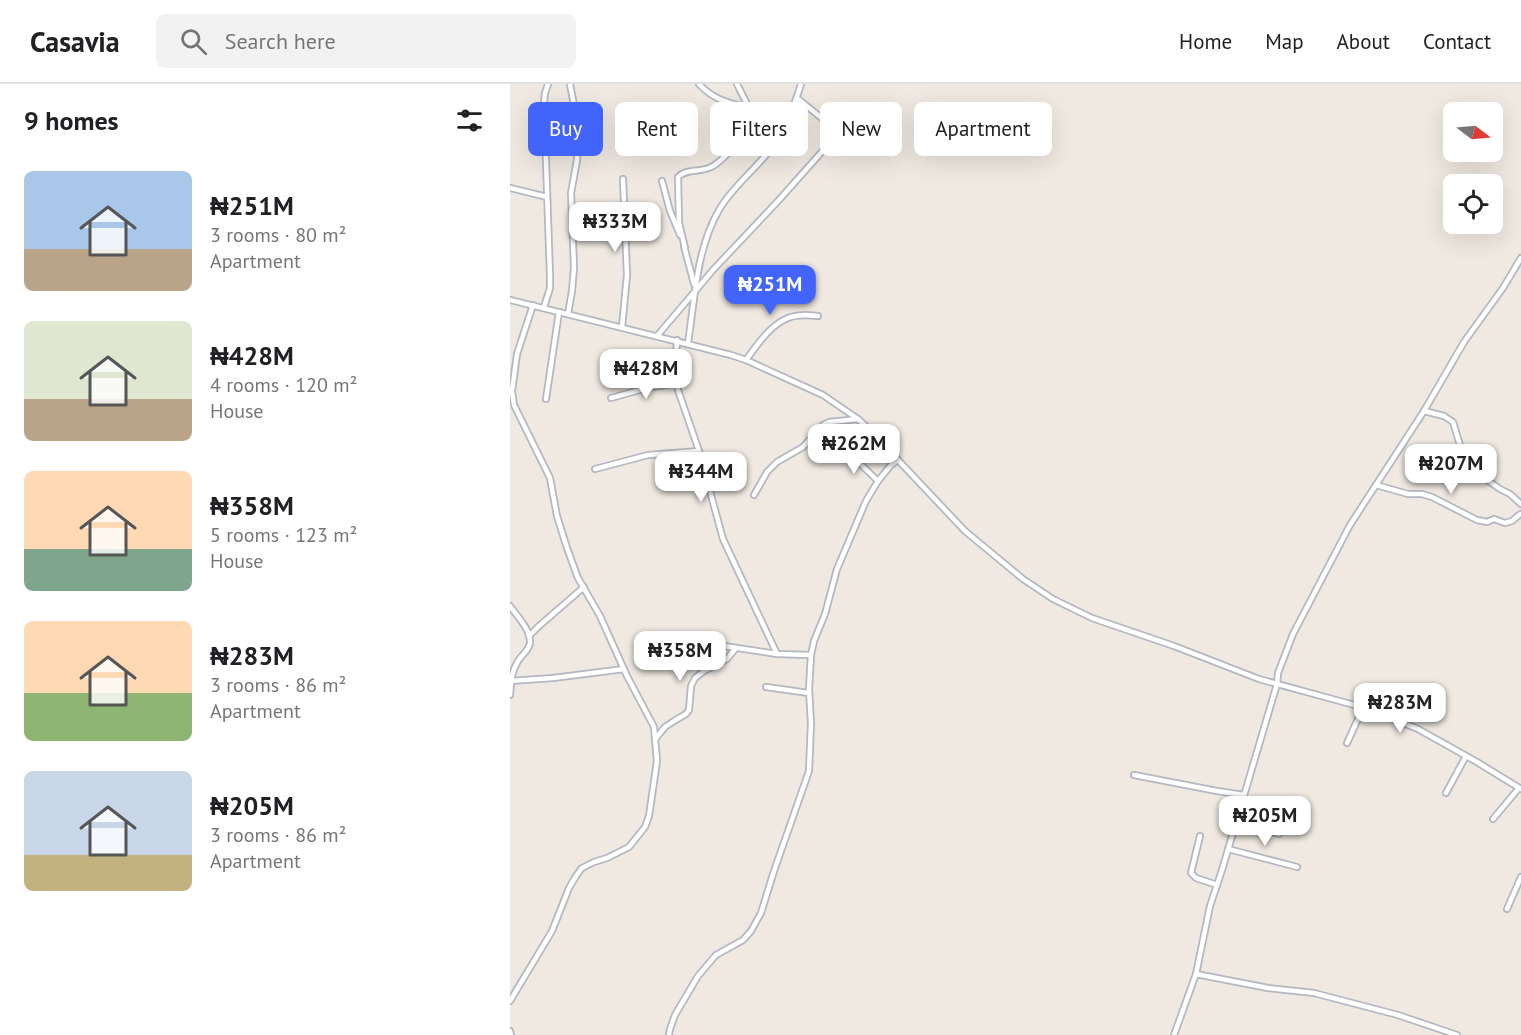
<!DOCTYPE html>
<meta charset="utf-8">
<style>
body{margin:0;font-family:"PT Sans",sans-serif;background:#f2f2f2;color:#202124;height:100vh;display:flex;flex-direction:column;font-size:22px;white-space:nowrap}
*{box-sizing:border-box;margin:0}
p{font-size:20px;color:#757577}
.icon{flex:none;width:33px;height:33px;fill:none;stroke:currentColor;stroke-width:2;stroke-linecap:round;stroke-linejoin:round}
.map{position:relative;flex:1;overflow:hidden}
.sheet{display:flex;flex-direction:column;background:#fff;width:510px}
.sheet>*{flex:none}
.guide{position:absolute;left:18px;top:18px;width:570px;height:54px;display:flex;gap:12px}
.needle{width:39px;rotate:106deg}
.buttons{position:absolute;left:933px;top:18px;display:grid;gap:12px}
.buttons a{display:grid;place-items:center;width:60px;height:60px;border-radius:9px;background:#fff;box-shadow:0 6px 24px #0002;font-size:30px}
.price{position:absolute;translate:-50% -51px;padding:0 14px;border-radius:12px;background:#fff;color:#222;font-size:20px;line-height:39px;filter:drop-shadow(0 2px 3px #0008)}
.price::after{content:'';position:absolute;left:50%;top:36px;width:18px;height:14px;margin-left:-9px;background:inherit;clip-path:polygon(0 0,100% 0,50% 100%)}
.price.on{background:#4264fb;color:#fff}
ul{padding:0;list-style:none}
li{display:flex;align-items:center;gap:18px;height:150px;padding:0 24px}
li span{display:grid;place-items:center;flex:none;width:168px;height:120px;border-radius:9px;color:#555}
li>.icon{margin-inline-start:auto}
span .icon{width:72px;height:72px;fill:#fffc;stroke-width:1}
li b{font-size:26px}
h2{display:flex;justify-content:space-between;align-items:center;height:72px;padding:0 24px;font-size:26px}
.tag{padding:0 21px;border-radius:9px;background:#fff;box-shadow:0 6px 24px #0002;font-size:21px;line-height:54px}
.tag.on{background:#4264fb;color:#fff}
header{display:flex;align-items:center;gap:36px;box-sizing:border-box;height:84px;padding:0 30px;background:#fff;border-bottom:2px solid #e0e0e0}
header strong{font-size:28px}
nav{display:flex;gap:33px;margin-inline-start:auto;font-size:21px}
.search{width:420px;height:54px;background:#f2f2f2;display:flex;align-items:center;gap:15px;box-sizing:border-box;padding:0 21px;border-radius:9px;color:#757577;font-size:22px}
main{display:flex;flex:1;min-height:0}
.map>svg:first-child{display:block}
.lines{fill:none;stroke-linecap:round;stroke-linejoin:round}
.street-casing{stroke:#b4b7c1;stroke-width:8}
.street{stroke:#fff;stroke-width:4.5}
</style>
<header>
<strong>Casavia</strong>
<div class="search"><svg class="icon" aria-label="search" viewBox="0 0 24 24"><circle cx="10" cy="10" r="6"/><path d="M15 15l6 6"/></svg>Search here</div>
<nav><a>Home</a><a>Map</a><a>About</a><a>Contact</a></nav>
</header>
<main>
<section class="sheet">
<h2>9 homes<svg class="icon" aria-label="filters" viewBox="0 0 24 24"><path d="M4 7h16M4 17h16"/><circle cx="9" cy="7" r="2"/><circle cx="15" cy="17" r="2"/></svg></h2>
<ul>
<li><span style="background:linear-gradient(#a9c7e8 65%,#b9a48a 0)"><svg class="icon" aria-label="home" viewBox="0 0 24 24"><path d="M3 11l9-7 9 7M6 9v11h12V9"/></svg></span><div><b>₦251M</b><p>3 rooms · 80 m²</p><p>Apartment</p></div></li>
<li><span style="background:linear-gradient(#dfe7d0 65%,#b9a48a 0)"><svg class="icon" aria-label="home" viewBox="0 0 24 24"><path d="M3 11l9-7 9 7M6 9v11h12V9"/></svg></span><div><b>₦428M</b><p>4 rooms · 120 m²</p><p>House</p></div></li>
<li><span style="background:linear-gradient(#ffd9b3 65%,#7fa58c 0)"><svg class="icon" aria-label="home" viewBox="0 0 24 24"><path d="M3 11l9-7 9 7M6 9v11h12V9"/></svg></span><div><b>₦358M</b><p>5 rooms · 123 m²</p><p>House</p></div></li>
<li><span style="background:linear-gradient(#ffd9b3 60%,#8fb573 0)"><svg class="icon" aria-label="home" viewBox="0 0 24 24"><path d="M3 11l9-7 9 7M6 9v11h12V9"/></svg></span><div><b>₦283M</b><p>3 rooms · 86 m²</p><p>Apartment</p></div></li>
<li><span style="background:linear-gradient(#c9d6e8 70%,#c2b280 0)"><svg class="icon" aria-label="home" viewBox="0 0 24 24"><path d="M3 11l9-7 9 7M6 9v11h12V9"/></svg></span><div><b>₦205M</b><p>3 rooms · 86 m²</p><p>Apartment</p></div></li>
</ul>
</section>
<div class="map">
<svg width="1011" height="951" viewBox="0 0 1011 951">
<rect width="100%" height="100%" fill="#efe9e1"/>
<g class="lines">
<g class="street-casing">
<g id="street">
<path d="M189,0C202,15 219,19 238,24"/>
<path d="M227,0L260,66"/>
<path d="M152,97L160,127L170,151"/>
<path d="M0,104L37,113"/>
<path d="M174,162L184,200"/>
<path d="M175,164L169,139L168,93C176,85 188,88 199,84C215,78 232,50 245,37"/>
<path d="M0,216L221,271L236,276L313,311L348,335L377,362L388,376L455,447L513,495L543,515L582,534L664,562L749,595L848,622L883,635L908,645L967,678L1011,705"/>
<path d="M34,223L40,204V192L34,19L35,9L38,0"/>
<path d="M58,230L62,207L64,183L61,109L67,76L68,59V43L60,0"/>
<path d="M112,243L117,191L113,95"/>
<path d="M147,252L203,186L269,116L325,53V45L287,14"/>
<path d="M167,256L165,290L168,306L189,367L213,455L267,570"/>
<path d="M178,259C185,214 186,166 209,126C222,103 244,87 260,66C274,47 284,23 291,0"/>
<path d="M236,276C247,261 260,241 278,234C287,230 298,231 308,232"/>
<path d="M101,314L137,304L167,299"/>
<path d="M36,315L49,228"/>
<path d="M914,327L934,332L943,338L956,381L990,405L1000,410L1011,420"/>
<path d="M337,367L368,397"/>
<path d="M85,385L138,371L189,367"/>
<path d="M866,401L898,410H912L922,413L967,436L977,438L984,435L995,439L1002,437L1009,431L1011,430"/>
<path d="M244,411L257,388L267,378L293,363L313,341L319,338L348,335"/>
<path d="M0,522C7,532 21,546 20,559C19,567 10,572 7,579C1,589 1,600 0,611"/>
<path d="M19,552L29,542L74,503"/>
<path d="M194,559L267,570L301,571"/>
<path d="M0,597L43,594L114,585"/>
<path d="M256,603L299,609"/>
<path d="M146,654L155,643L164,637L176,630L179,626L181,602L185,594L194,587L217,575L226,564"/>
<path d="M837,659L853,624"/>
<path d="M624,691L707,707L734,711"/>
<path d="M936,709L956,672"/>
<path d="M983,735L1009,704"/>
<path d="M726,736L769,750"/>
<path d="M690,752L681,789L686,794L707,801"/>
<path d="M718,765L787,783"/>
<path d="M997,825L1011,793"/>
<path d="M686,890L758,904L804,909L888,931L947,951"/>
<path d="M0,917L42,847L59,804L66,792L72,784L84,778L97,774L119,763L135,743L139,732L147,677L144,643L117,592L90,532L68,494L57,464L47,432L40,394L4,321L2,307L7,270L23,221"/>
<path d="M0,947L1,951"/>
<path d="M159,951L160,945L165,931L188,892L206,871L233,856L241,847L251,829L264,787L299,687L301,639L299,605L301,571L304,557L315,530L327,485L356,417L368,397L381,381L388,376"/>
<path d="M664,951L686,890L700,822L712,786L767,600L768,589L783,550L840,441L914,327L954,258L993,204L1011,174"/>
</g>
</g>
<use href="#street" class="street"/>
</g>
</svg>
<div class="buttons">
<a><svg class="needle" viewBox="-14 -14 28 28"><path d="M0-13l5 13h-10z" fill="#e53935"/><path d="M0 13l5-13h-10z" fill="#757577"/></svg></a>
<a><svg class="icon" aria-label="locate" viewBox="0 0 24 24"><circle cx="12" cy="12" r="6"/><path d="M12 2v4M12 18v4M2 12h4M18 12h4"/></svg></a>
</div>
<b class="price" style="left:105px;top:169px">₦333M</b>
<b class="price on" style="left:260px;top:232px">₦251M</b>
<b class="price" style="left:136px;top:316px">₦428M</b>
<b class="price" style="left:344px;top:391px">₦262M</b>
<b class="price" style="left:941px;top:411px">₦207M</b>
<b class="price" style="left:191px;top:419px">₦344M</b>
<b class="price" style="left:170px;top:598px">₦358M</b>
<b class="price" style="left:890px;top:650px">₦283M</b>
<b class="price" style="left:755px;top:763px">₦205M</b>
<div class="guide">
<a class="tag on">Buy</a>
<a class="tag">Rent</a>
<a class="tag">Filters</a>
<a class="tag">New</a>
<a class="tag">Apartment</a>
</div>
</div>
</main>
